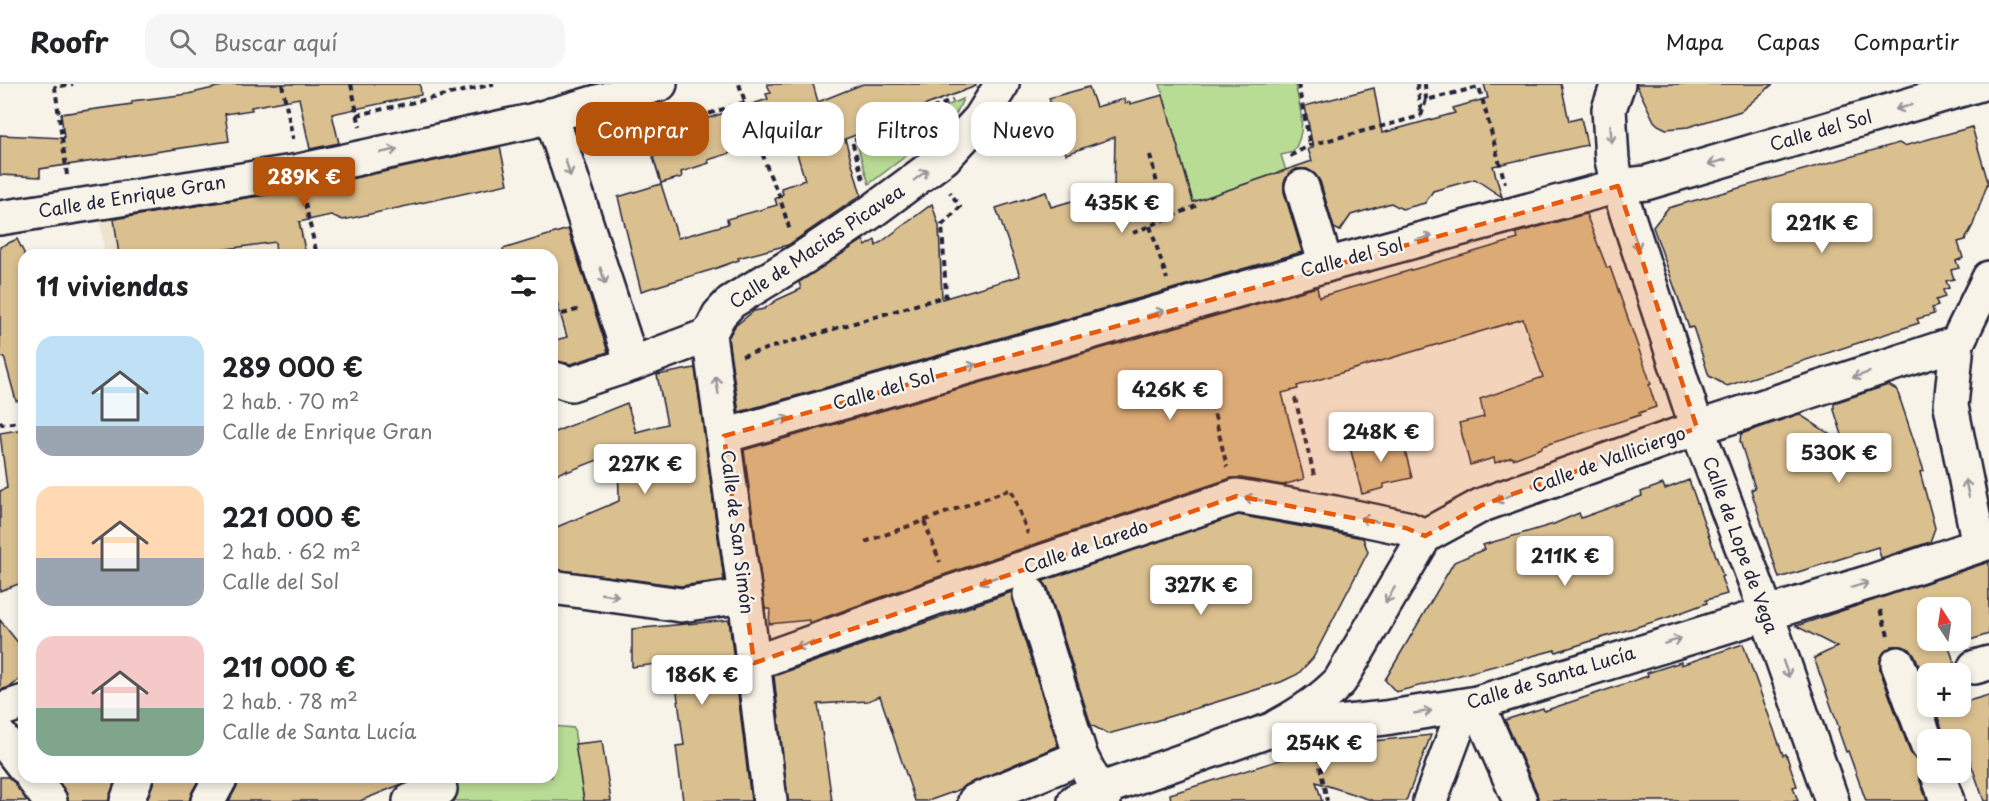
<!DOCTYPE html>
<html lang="es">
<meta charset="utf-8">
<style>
body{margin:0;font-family:"Playpen Sans",sans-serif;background:#f6f6f6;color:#202124;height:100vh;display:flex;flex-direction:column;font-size:22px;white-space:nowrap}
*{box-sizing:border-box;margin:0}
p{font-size:20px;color:#757577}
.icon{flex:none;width:33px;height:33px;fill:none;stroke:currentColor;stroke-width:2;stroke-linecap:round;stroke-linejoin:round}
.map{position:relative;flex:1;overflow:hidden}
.sheet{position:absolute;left:18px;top:165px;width:540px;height:534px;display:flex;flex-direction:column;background:#fff;border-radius:18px;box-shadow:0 3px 9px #0003}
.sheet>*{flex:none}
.hud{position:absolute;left:576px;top:18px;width:570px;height:54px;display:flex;gap:12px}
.needle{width:39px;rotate:348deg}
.controls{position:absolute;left:1917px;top:513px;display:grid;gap:12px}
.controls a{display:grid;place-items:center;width:54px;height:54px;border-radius:12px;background:#fff;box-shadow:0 3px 9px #0003;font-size:30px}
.price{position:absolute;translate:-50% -51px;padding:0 14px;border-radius:6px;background:#fff;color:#222;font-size:20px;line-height:39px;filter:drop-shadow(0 2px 3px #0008)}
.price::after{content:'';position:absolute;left:50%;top:36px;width:18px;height:14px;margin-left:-9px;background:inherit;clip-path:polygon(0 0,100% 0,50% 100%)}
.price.selected{background:#b45309;color:#fff}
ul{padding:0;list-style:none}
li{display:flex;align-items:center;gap:18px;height:150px;padding:0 18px}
li span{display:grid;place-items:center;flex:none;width:168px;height:120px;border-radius:18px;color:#555}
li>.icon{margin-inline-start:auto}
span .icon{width:72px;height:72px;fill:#fffc;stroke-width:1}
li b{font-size:26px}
h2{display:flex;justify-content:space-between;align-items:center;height:72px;padding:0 18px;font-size:26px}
.tag{padding:0 21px;border-radius:18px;background:#fff;box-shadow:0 3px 9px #0003;font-size:21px;line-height:54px}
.tag.selected{background:#b45309;color:#fff}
header{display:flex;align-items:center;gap:36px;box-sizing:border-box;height:84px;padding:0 30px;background:#fff;border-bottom:2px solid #e0e0e0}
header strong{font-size:28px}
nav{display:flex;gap:33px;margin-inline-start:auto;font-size:21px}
.search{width:420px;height:54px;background:#f6f6f6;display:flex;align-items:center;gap:15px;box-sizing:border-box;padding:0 21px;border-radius:18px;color:#757577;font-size:22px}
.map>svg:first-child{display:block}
.built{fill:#eee3cd}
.green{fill:#b9dc95;stroke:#6e7f68;stroke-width:1.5}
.building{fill:#dabf8f;stroke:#22223b;stroke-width:1.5;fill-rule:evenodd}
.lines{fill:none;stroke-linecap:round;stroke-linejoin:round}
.minor-casing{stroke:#22223b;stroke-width:38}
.path{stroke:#22223b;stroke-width:4;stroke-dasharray:6 4.5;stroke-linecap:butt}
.minor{stroke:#f7f3e8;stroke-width:33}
.oneway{stroke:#97959a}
.marked{fill:#e8590c;fill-opacity:0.2;stroke:#e8590c;stroke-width:4.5;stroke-dasharray:12 8;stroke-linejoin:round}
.labels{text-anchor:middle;stroke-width:5;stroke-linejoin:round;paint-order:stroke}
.street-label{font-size:18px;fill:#22223b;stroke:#f7f3e8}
</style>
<header>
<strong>Roofr</strong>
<div class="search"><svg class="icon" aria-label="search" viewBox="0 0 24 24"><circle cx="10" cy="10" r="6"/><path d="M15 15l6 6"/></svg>Buscar aquí</div>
<nav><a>Mapa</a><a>Capas</a><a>Compartir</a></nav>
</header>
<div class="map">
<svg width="1989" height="717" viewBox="0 0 1989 717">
<rect width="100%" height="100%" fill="#f7f3e8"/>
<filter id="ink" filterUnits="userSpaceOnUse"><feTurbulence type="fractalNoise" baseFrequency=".0167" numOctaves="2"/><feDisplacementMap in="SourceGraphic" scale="12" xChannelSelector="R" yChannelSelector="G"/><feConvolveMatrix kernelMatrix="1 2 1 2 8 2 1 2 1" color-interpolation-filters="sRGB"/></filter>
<g filter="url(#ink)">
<path class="built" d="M295,105L308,171H41L104,166L100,135Z"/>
<g class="green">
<path d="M1160,0H1295C1300,24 1308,46 1293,68L1281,71L1286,87L1193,118Z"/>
<path d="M963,15L956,30L945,42L869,100L857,60Z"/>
<path d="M552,642L574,644L584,717H456L442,693H552Z"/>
</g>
<g class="building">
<path d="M230,0H420L421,11L332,30L339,59L310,65L299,14L251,23L252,26L225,30L229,57L40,85V93L0,91V51L64,54L61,30L132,20V17L188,10Z"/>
<path d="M767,0H813L818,18L863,0H975L976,2L871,42L872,45L845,55L861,111L788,161L738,174L739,176L711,186L641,207L618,113L661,100L678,154L728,140L727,135L777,121L775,115L783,110L781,104L805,96L791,50L708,76L709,79L681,88L682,93L661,99L653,73L656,72L651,57L697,42L696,38L768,15L766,10L771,9Z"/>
<path d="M1484,0H1561L1569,37L1581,34L1587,61L1493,82L1502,113L1475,95L1433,107L1425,119L1402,125L1391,119L1351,131L1340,147L1334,144L1320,97L1315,90L1307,85H1296L1289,90L1284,98V108L1302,168L739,328L728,254L735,242L754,227L764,225L777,216L801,205L799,198L863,156L866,162L875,156L876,162L932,120L939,142L942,215L1020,192L996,124L1046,108L1051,123L1114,105L1115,53L1066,70L1049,14L1089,3L1096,23L1124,15L1125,19L1130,18V20L1163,11L1193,118L1312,77L1308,65L1313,64L1305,22L1374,4L1382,49L1455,29L1453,24L1488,14Z"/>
<path d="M1636,0H1773L1741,27L1688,43L1666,45L1658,41L1654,37Z"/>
<path d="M1972,43L1988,98L1973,141L1965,156L1958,158L1963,174L1956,177L1959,184L1951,186L1954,195L1946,197L1949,204L1943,206L1945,213L1936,216L1938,222L1932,224L1934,230L1917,235L1919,239L1727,302L1709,292L1693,243L1689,244L1653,143L1668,124L1899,59L1904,62Z"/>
<path d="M500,63L508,100L343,136L331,131L299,138L306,171H276L275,158L185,171H119L114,135L303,105Z"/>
<path d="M1586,130L1607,184L1610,183L1651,300L1649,301L1656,323L1639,329L1640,331L1542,362V364L1513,375L1512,373L1495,379L1494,374L1470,381L1459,339L1484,333L1480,315L1543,293L1523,235L1297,302L1298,305L1282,309L1304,395L1283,401L1240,394H1231L946,490L809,539V536L769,540L770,525H765L744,366L1317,203L1319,213L1518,155L1516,149Z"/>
<path d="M568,145L608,268L571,280L552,276V257L567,253L552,201V171H504L503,165Z"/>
<path d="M17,155L24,169V316L16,317L4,273L0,274V163Z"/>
<path d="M695,284L724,496L681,502L552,485V445L619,417L618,368L567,388V386L552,392V349L627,319L636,348L667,340L657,291Z"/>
<path d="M1888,301L1897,306L1924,387L1920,388L1935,444L1930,458L1881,474L1878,463L1779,494L1751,406L1755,404L1740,357L1741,350L1799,330L1845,360L1834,326V319Z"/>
<path d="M24,345V498L0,507V407L7,404L0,349Z"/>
<path d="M1401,351L1412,394L1384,400V404L1362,410L1350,363Z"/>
<path d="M1689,396L1723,492L1721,493L1727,510L1706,516L1707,519L1669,533L1556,568L1555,566L1396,608L1385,596L1454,478L1485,465L1483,461L1554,440L1579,429L1581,434L1642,412L1641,408L1663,400L1665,405Z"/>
<path d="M1238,431L1363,454L1368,468L1313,574L1298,590L1281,598L1155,637L1108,650L1091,641L1048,504L1043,497Z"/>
<path d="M1989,478V550L1949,563L1958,590H1928V606L1916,574L1910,565L1902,562H1892L1884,568L1880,576V586L1910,668L1916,676L1921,679L1919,685V694L1927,717H1866L1848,667L1846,668L1838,645L1839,644L1814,574L1837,563L1796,542ZM1928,524H1960V556H1928Z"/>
<path d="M1012,508V516L1058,662L968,700L956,707L928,717H915L880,612L868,617L818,620L832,717H788L774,592Z"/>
<path d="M0,536L24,566V592L10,603L0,606Z"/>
<path d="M729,536L751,717H683L676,662L684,661L675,594H668L666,579L632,583V545Z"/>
<path d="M1743,560L1783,671L1786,670L1797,702L1793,703L1798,717H1538L1537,709L1505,636L1543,624L1544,627L1648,592L1647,589L1681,578V581Z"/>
<path d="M1960,596L1968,617L1989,611V717H1984L1969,674L1960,678V656H1946L1934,622H1960Z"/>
<path d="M1431,651L1406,717H1374L1316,698L1322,717H1171L1170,710L1325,662Z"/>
<path d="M602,657L611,717H584L575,660Z"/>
<path d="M0,693H8L15,699L27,717H0Z"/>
<path d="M55,693H116L109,717H68L65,706Z"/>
<path d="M154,693H200L192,708L189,717H147Z"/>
<path d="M240,693H417V694L360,717H229L237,702Z"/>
</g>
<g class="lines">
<g class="minor-casing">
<g id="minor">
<path d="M1618,0L1609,25L1612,76L1618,102L1697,344L1756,500L1832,717"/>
<path d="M551,31L632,280"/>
<path d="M1302,103L1326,181"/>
<path d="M0,134L299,87L531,37L660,0"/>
<path d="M709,251L745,512L770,717"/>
<path d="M709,251L719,231L731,218L803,174L871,128L944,74L980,35L1002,0"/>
<path d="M552,294L571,300L632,280L709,251"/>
<path d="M724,352L1326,181L1618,102L1646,99L1980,0"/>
<path d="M1979,461L1951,322L1957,259L1989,194"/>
<path d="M552,503L681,521L745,512"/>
<path d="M1030,510L1081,673L1104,717"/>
<path d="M754,579L952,508L1237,412L1335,429L1406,444L1425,452"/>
<path d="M1898,580L1928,662"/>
<path d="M1975,583L1989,579"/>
<path d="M1477,619L1520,717"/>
<path d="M0,626L24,618"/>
<path d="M1278,642C1302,629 1322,616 1340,597L1425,452L1482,421L1697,344L1957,259"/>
<path d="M0,652L24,683"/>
<path d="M1937,688L1947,717"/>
<path d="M32,693L50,717"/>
<path d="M127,717L136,693"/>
<path d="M208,717L221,693"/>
<path d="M410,717L440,705"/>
<path d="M975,717L1081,673"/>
<path d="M1075,717L1099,706L1271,646L1385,634L1477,619L1870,498L1989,458"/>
<path d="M1430,717L1456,647L1461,622"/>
</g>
</g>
<g class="path">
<path d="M282,0L293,55"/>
<path d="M351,0L360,43"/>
<path d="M739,0L769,89L779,111L790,147"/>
<path d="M1298,0L1310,61"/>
<path d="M1417,0L1421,28"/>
<path d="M1425,0L1426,16"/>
<path d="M357,31L494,0"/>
<path d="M1421,32L1426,16L1479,3L1505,99"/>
<path d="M699,33L745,18"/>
<path d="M1150,71L1166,135"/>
<path d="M1293,73L1292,71L1310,61L1421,32"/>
<path d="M67,91L55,3L73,0"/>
<path d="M863,95L852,57L953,16"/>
<path d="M305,119L317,171"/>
<path d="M1150,142L1167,195"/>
<path d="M1133,149L1196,122"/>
<path d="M552,233L580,225"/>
<path d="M742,272L946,212L942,141L960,123L950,108"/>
<path d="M1295,314L1315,395"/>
<path d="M1212,320L1227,383"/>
<path d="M0,337L2,340L24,338"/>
<path d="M924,437L940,478"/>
<path d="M865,458L1011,405L1028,450"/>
<path d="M1880,526L1888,551"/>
<path d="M1318,672L1327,717"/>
</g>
<use href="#minor" class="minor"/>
</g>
<defs><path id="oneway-shaft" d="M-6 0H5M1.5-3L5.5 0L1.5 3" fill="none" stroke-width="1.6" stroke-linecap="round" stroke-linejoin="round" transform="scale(1.5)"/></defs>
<g class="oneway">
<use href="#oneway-shaft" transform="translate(1904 23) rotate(164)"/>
<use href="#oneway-shaft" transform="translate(1611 50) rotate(87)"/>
<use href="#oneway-shaft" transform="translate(389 67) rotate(-12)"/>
<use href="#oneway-shaft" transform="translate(1717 78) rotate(164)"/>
<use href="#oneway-shaft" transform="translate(568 84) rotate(72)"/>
<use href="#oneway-shaft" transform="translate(921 91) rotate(-37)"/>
<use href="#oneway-shaft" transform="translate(1424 154) rotate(-15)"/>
<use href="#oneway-shaft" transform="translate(1636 157) rotate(72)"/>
<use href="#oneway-shaft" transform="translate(603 192) rotate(72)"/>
<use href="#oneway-shaft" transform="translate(1156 229) rotate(-16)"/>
<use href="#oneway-shaft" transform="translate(968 283) rotate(-16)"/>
<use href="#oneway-shaft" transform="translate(1861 291) rotate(162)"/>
<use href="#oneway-shaft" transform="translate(717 301) rotate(-99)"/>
<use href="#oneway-shaft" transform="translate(781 336) rotate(-16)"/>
<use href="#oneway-shaft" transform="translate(1967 404) rotate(-102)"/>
<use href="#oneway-shaft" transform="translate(1503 414) rotate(160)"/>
<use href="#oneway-shaft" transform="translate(1253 415) rotate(-170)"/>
<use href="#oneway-shaft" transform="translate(1369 436) rotate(-168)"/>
<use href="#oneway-shaft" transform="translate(988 496) rotate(161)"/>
<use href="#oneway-shaft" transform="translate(1860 501) rotate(-17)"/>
<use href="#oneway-shaft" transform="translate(610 511) rotate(8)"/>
<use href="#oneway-shaft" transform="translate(1390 511) rotate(121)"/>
<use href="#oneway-shaft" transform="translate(1673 557) rotate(-17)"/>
<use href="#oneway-shaft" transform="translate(804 561) rotate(160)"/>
<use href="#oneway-shaft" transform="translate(1786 585) rotate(70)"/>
<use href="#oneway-shaft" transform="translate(1423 628) rotate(-9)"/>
</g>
</g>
<path class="marked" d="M1618,102L1697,344L1482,421L1425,452L1406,444L1237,412L754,579L724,352Z"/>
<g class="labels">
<g class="street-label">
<text transform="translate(1821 47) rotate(-16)" y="6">Calle del Sol</text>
<text transform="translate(132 113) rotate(-9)" y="6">Calle de Enrique Gran</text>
<text transform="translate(817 163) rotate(-34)" y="6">Calle de Macias Picavea</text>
<text transform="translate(1352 174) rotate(-15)" y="6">Calle del Sol</text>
<text transform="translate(884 306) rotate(-16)" y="6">Calle del Sol</text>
<text transform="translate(1609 376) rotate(-20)" y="6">Calle de Valliciergo</text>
<text transform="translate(737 448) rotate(83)" y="6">Calle de San Simón</text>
<text transform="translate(1740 461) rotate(70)" y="6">Calle de Lope de Vega</text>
<text transform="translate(1086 463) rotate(-19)" y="6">Calle de Laredo</text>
<text transform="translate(1551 594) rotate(-17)" y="6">Calle de Santa Lucía</text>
</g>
</g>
</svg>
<div class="controls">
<a><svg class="needle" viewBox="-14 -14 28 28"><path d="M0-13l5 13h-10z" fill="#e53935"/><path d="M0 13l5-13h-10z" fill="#757577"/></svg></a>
<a>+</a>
<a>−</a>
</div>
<b class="price selected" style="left:304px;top:124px">289K €</b>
<b class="price" style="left:1122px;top:150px">435K €</b>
<b class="price" style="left:1822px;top:170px">221K €</b>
<b class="price" style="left:1170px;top:337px">426K €</b>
<b class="price" style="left:1381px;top:379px">248K €</b>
<b class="price" style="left:1839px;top:400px">530K €</b>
<b class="price" style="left:645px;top:411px">227K €</b>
<b class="price" style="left:1565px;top:503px">211K €</b>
<b class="price" style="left:1201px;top:532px">327K €</b>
<b class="price" style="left:702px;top:622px">186K €</b>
<b class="price" style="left:1324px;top:690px">254K €</b>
<div class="hud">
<a class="tag selected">Comprar</a>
<a class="tag">Alquilar</a>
<a class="tag">Filtros</a>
<a class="tag">Nuevo</a>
</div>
<section class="sheet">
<h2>11 viviendas<svg class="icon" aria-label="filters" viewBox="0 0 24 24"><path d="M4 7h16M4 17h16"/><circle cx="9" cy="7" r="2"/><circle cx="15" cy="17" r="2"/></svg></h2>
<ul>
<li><span style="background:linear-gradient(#bfe0f5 75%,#9aa5b1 0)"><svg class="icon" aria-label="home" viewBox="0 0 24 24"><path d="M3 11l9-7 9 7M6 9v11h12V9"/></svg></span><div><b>289 000 €</b><p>2 hab. · 70 m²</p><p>Calle de Enrique Gran</p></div></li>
<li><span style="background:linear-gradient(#ffd9b3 60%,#9aa5b1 0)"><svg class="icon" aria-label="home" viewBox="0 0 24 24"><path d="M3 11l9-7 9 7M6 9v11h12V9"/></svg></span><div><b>221 000 €</b><p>2 hab. · 62 m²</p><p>Calle del Sol</p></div></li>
<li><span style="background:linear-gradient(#f6c9c9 60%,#7fa58c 0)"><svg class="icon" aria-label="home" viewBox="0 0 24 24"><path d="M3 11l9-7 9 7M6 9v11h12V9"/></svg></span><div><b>211 000 €</b><p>2 hab. · 78 m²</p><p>Calle de Santa Lucía</p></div></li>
</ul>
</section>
</div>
